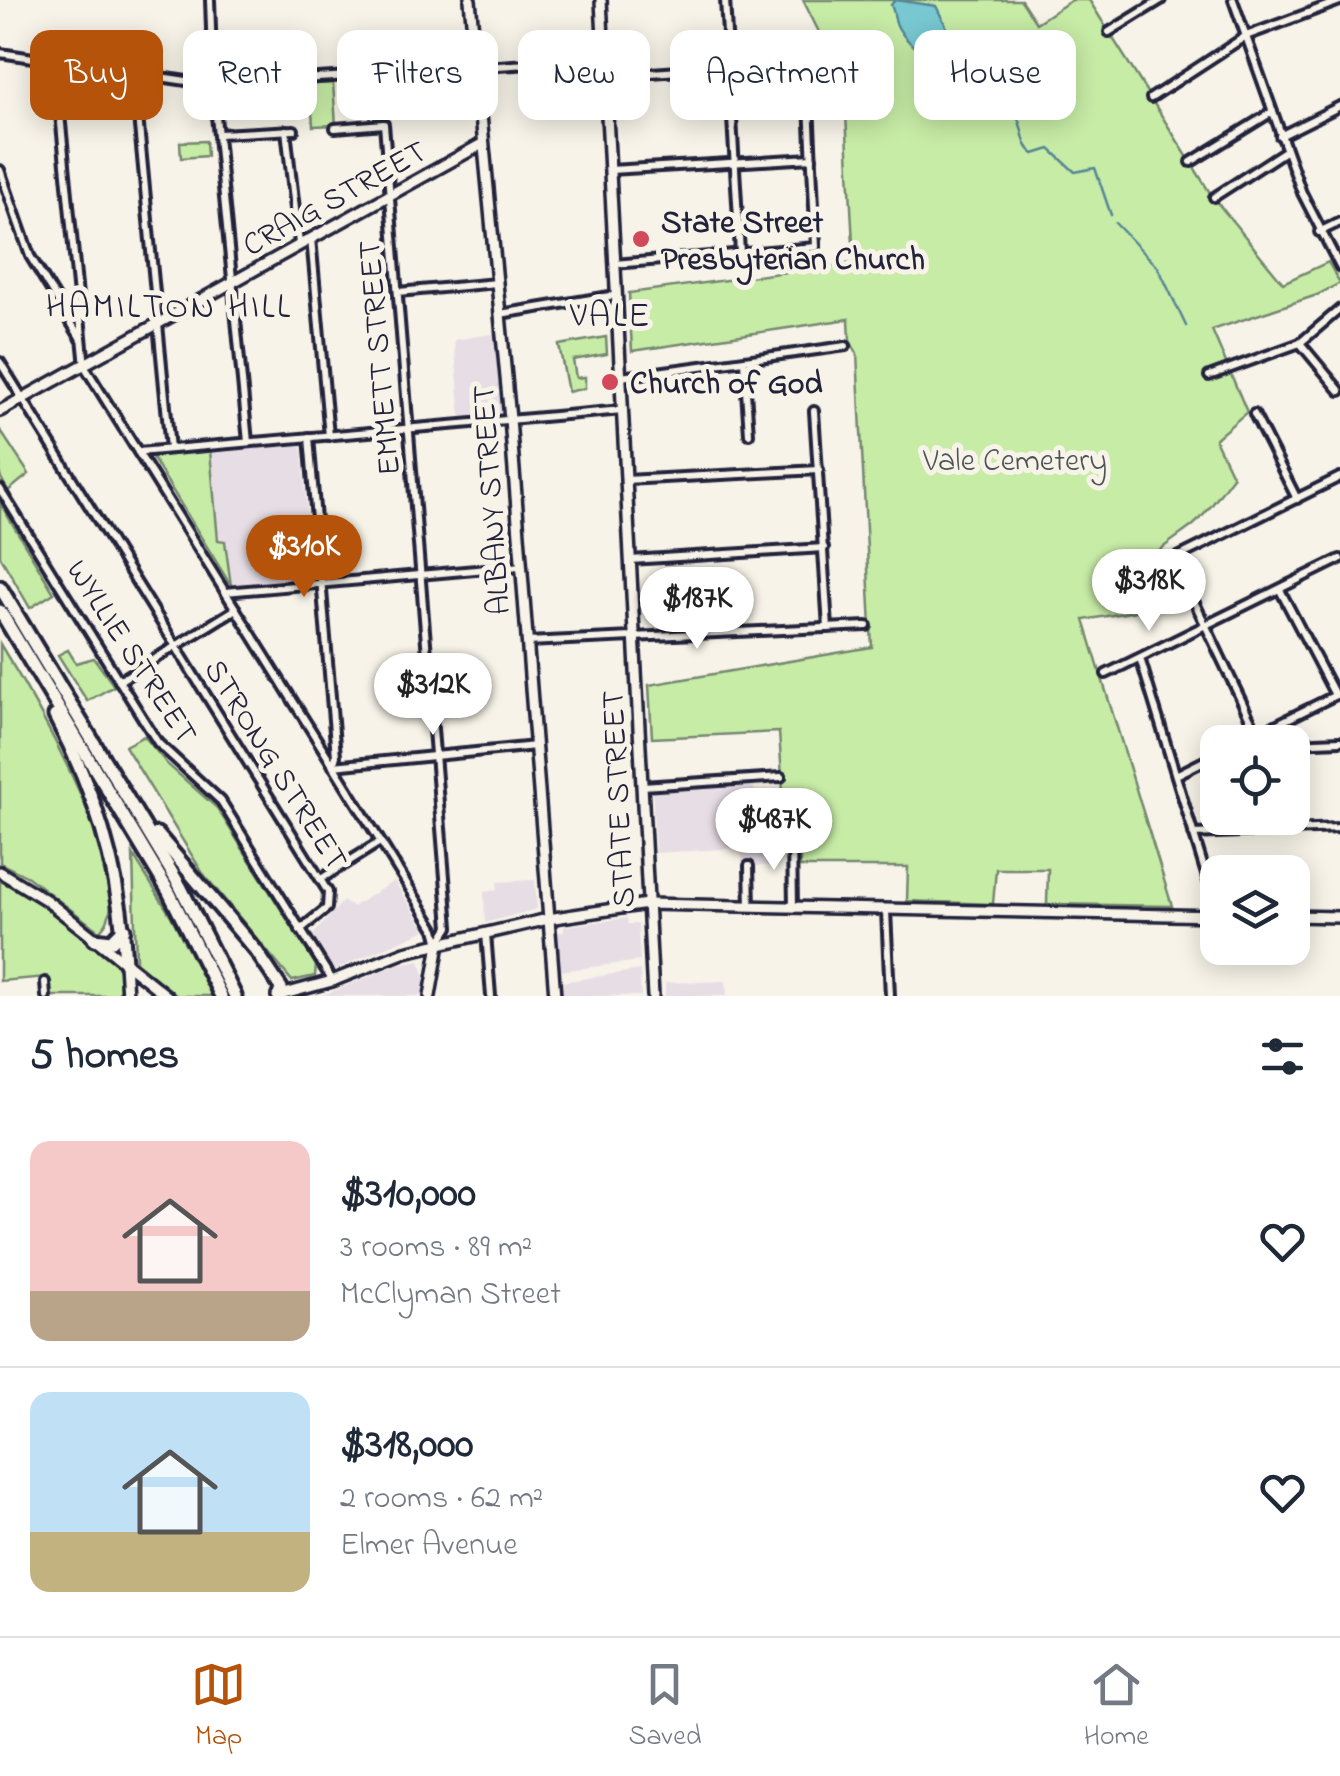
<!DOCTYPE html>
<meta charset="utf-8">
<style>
body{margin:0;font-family:"Indie Flower",sans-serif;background:#f2f2f3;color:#1f2937;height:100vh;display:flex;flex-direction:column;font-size:38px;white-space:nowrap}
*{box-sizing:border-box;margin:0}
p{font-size:32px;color:#747a83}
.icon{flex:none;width:55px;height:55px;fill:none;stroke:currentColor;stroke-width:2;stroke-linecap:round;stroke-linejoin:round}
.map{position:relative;height:996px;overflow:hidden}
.drawer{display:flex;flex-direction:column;background:#fff;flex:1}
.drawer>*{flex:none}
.guide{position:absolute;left:30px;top:30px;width:1280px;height:90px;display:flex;gap:20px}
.tools{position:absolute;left:1200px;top:725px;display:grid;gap:20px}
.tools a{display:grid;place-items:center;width:110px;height:110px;border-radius:20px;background:#fff;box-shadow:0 5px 25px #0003;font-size:50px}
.price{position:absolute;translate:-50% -85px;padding:0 22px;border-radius:35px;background:#fff;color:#222;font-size:32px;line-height:65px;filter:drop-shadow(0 2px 5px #0008)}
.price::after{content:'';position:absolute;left:50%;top:60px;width:30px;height:22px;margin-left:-15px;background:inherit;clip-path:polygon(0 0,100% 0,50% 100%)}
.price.selected{background:#b45309;color:#fff}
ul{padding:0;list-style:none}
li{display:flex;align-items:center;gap:30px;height:250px;padding:0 30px}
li+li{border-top:2px solid #e0e1e3}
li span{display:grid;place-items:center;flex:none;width:280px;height:200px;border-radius:20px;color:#555}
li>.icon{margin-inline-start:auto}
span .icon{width:120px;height:120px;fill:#fffc;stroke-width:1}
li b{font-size:42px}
h2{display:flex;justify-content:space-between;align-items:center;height:120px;padding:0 30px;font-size:42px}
.pill{padding:0 35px;border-radius:20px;background:#fff;box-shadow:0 5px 25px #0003;font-size:35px;line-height:90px}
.pill.selected{background:#b45309;color:#fff}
.tab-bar{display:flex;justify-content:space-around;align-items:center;height:140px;border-top:2px solid #e0e1e3;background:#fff;font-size:28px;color:#747a83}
.tab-bar a{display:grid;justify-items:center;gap:5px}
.tab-bar .selected{color:#b45309}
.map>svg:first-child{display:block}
.built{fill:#e7dee5}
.green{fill:#c7eca6;stroke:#748770;stroke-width:2.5}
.water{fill:#78c8d2;stroke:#568696;stroke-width:2.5}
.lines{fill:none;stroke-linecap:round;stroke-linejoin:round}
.stream{stroke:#568696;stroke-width:2.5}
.street-casing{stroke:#22223b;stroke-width:14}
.secondary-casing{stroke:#22223b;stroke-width:16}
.primary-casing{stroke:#22223b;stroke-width:16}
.highway-casing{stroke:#22223b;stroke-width:19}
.street{stroke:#f7f3e8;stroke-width:6}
.secondary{stroke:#f7f3e8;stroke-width:9}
.primary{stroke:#f7f3e8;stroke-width:9}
.highway{stroke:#f7f3e8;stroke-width:11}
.poi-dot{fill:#d1495b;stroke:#f7f3e8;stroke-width:4}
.labels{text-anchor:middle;stroke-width:10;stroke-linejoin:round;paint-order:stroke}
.street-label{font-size:32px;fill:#22223b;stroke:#f7f3e8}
.poi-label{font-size:32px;font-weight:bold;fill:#22223b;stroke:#f7f3e8;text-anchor:start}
.park-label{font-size:32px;fill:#4b5456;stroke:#f7f3e8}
.neighbourhood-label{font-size:35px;letter-spacing:2.5px;fill:#22223b;stroke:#f7f3e8}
</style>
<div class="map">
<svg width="1340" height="996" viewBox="0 0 1340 996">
<rect width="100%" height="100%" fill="#f7f3e8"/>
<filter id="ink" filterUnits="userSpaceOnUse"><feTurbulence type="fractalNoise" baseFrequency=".01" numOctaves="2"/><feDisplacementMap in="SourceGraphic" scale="20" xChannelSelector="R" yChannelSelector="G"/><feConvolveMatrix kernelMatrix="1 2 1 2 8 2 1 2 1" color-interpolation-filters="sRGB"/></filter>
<g filter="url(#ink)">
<g class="built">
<path d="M496,333L503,414L461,417L454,340Z"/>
<path d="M301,443L313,581L231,586L225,541H218L210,451Z"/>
<path d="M754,782L756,818H773L776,865L743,867L741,848L655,853L652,787Z"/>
<path d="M535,880L537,909L485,923L484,892L497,890V882Z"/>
<path d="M394,881L426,930L334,970L312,936L343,901L352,907Z"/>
<path d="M627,918L628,924H638L640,961L560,971L558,932H564V926Z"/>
<path d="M420,961L425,979L422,996H321L399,964Z"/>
<path d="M640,970L641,996H563L561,982Z"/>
<path d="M726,981L727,996H665V983Z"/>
</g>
<g class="green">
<path d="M803,0H1021L1036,23L1072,0H1089L1212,196L1283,283L1328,262L1340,283L1317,295L1212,330L1247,412L1215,439L1233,477C1220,493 1207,515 1191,527C1166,546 1123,568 1147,609L1084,620L1172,906L1047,904L1048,869H996L993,904L907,901L908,867H800V838H786L779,732L652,738L649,685L872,647L857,353L850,341L849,319L632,351L629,293L854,263L845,95L833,86H812L810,67L823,65L819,32Z"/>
<path d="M333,83L336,125L313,126L310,84Z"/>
<path d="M206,141L207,156L181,158L180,142Z"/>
<path d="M606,337L607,354L573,360L576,378L585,377V388L568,392L559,345Z"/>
<path d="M0,430L29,474L8,491L0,476Z"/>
<path d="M210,451L218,540L225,541L231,586L152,457Z"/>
<path d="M0,503L54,593L30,608L0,556Z"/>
<path d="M0,644C26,686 149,893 99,931L28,877L0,863Z"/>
<path d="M68,650L76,663L94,658L114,686L87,701L58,655Z"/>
<path d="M144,736L167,764L217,808L316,965L315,976L292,981L202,872L125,746Z"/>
<path d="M133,855L171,916L212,996H177L136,962Z"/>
<path d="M0,881L37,900L119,966L120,996H50L47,977L0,981Z"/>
</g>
<path class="water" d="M895,0L936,6L950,34L960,39L962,49L976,65H966L963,70C941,65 911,50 899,29C894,22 895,13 891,5Z"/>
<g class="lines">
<g class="stream">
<path d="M976,65C991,71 1015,108 1020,124C1024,136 1023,146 1034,154L1050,149L1075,172L1095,168L1111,215"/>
<path d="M1115,223L1158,267L1186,326"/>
</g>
<g class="street-casing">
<g id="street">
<path d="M210,0L213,85L248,442"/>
<path d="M725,0L740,253"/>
<path d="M1233,0L1302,193L1340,267"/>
<path d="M1109,32L1161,0"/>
<path d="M0,53L213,85L604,59"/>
<path d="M55,63L85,367L435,929L439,944"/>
<path d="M134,74L170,449"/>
<path d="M605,76L816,62"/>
<path d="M1151,98L1246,36L1340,1"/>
<path d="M335,128L384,124L449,927L439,943"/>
<path d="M286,130L299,244"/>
<path d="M219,134L294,130"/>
<path d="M1280,136L1340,106"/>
<path d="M1191,162L1272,112"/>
<path d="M0,170L30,256L81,339"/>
<path d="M610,170L812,158"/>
<path d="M1214,197L1285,151"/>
<path d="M1319,232L1340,222"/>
<path d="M311,238L329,436"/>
<path d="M614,264L816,247L807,63"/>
<path d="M398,292L497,283"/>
<path d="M500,314L616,295"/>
<path d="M1300,343L1340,391"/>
<path d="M0,362L328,892L327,908L300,930"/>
<path d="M744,362L749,434"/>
<path d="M1209,376L1300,343L1340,309"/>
<path d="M621,377L846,346"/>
<path d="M814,411L828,628"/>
<path d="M1254,414L1297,499"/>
<path d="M309,437L336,756L333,766L536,746"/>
<path d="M138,452L623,410"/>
<path d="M625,480L819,470"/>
<path d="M0,489L158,743L221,801L332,980"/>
<path d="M630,560L824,548"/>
<path d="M1280,590L1335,695"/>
<path d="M225,592L522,566"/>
<path d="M527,642L867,626"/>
<path d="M1140,658L1218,914"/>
<path d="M1106,674L1340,559"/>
<path d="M119,681L236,609"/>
<path d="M1241,742L1340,693"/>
<path d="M1261,742L1174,559L1340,477"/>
<path d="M1292,743L1340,741"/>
<path d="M1176,775L1218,754"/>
<path d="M642,786L781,777"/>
<path d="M1193,834L1340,828"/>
<path d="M792,837L793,908"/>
<path d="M749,866L750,907"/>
<path d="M321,879L380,842"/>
<path d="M886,911L890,996"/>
<path d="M486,933L491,996"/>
<path d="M45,982L46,996"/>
</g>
</g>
<g class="secondary-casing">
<g id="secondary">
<path d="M470,0L510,419L555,996"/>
<path d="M0,411L482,144"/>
<path d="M0,872L46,900L167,996"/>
<path d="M1292,916L1340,917"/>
<path d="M125,963L127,996"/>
<path d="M277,996L332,981L405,952L548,919L647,904L1218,916"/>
<path d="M430,996L439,944"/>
</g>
</g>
<g class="primary-casing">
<path id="primary" d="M601,0L653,996"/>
</g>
<g class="highway-casing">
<g id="highway">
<path d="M0,587L180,886L235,996"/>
<path d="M0,611L169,892L221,996"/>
<path d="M55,716C96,793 121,876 125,963"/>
<path d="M157,834L257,952L281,988L279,996"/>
<path d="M94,939L112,941L124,929"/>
</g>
</g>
<use href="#street" class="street"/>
<use href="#secondary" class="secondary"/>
<use href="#primary" class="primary"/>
<use href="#highway" class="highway"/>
</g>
</g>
<g class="poi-dot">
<circle cx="641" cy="239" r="10"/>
<circle cx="610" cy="382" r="10"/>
</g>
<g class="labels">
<g class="street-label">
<text transform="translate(334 197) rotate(-29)" y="11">CRAIG STREET</text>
<text transform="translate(378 358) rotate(-95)" y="11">EMMETT STREET</text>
<text transform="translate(490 500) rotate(-94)" y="11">ALBANY STREET</text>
<text transform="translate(133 651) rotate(57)" y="11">WYLLIE STREET</text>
<text transform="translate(277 764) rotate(58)" y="11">STRONG STREET</text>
<text transform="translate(617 799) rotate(-93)" y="11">STATE STREET</text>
</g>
<g class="poi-label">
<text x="661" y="232">State Street<tspan x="661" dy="37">Presbyterian Church</tspan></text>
<text x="630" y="393">Church of God</text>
</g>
<g class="park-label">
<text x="1015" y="470">Vale Cemetery</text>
</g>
<g class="neighbourhood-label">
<text x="169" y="317">HAMILTON HILL</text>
<text x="611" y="326">VALE</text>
</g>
</g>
</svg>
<div class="tools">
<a><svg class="icon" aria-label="locate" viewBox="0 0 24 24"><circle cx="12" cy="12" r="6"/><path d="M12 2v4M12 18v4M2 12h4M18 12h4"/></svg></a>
<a><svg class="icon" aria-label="layers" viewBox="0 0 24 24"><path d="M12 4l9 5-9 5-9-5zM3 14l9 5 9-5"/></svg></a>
</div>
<b class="price selected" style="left:304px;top:600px">$310K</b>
<b class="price" style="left:1149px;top:634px">$318K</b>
<b class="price" style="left:697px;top:652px">$187K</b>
<b class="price" style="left:433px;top:738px">$312K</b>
<b class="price" style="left:774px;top:873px">$487K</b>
<div class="guide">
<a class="pill selected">Buy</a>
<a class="pill">Rent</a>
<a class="pill">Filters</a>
<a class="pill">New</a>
<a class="pill">Apartment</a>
<a class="pill">House</a>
</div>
</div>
<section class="drawer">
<h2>5 homes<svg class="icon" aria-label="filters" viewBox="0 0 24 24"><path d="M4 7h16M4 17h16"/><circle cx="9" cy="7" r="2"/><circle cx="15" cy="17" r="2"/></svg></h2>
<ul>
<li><span style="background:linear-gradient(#f6c9c9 75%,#b9a48a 0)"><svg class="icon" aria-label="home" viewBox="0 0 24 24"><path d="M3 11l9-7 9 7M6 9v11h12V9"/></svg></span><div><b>$310,000</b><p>3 rooms · 89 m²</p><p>McClyman Street</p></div><svg class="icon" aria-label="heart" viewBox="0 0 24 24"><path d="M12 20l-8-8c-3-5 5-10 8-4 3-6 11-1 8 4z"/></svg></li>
<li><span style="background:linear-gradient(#bfe0f5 70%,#c2b280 0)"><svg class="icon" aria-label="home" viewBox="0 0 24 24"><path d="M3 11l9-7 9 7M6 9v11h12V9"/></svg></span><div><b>$318,000</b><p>2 rooms · 62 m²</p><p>Elmer Avenue</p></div><svg class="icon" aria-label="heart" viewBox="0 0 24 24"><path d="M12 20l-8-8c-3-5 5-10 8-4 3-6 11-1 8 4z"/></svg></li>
</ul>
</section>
<nav class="tab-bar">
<a class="selected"><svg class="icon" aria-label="map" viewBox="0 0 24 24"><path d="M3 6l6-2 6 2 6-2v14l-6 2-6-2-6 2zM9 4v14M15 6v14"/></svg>Map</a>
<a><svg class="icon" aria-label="saved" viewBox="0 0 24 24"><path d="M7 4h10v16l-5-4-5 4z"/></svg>Saved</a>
<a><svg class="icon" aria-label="home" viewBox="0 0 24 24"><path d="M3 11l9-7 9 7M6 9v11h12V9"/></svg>Home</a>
</nav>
